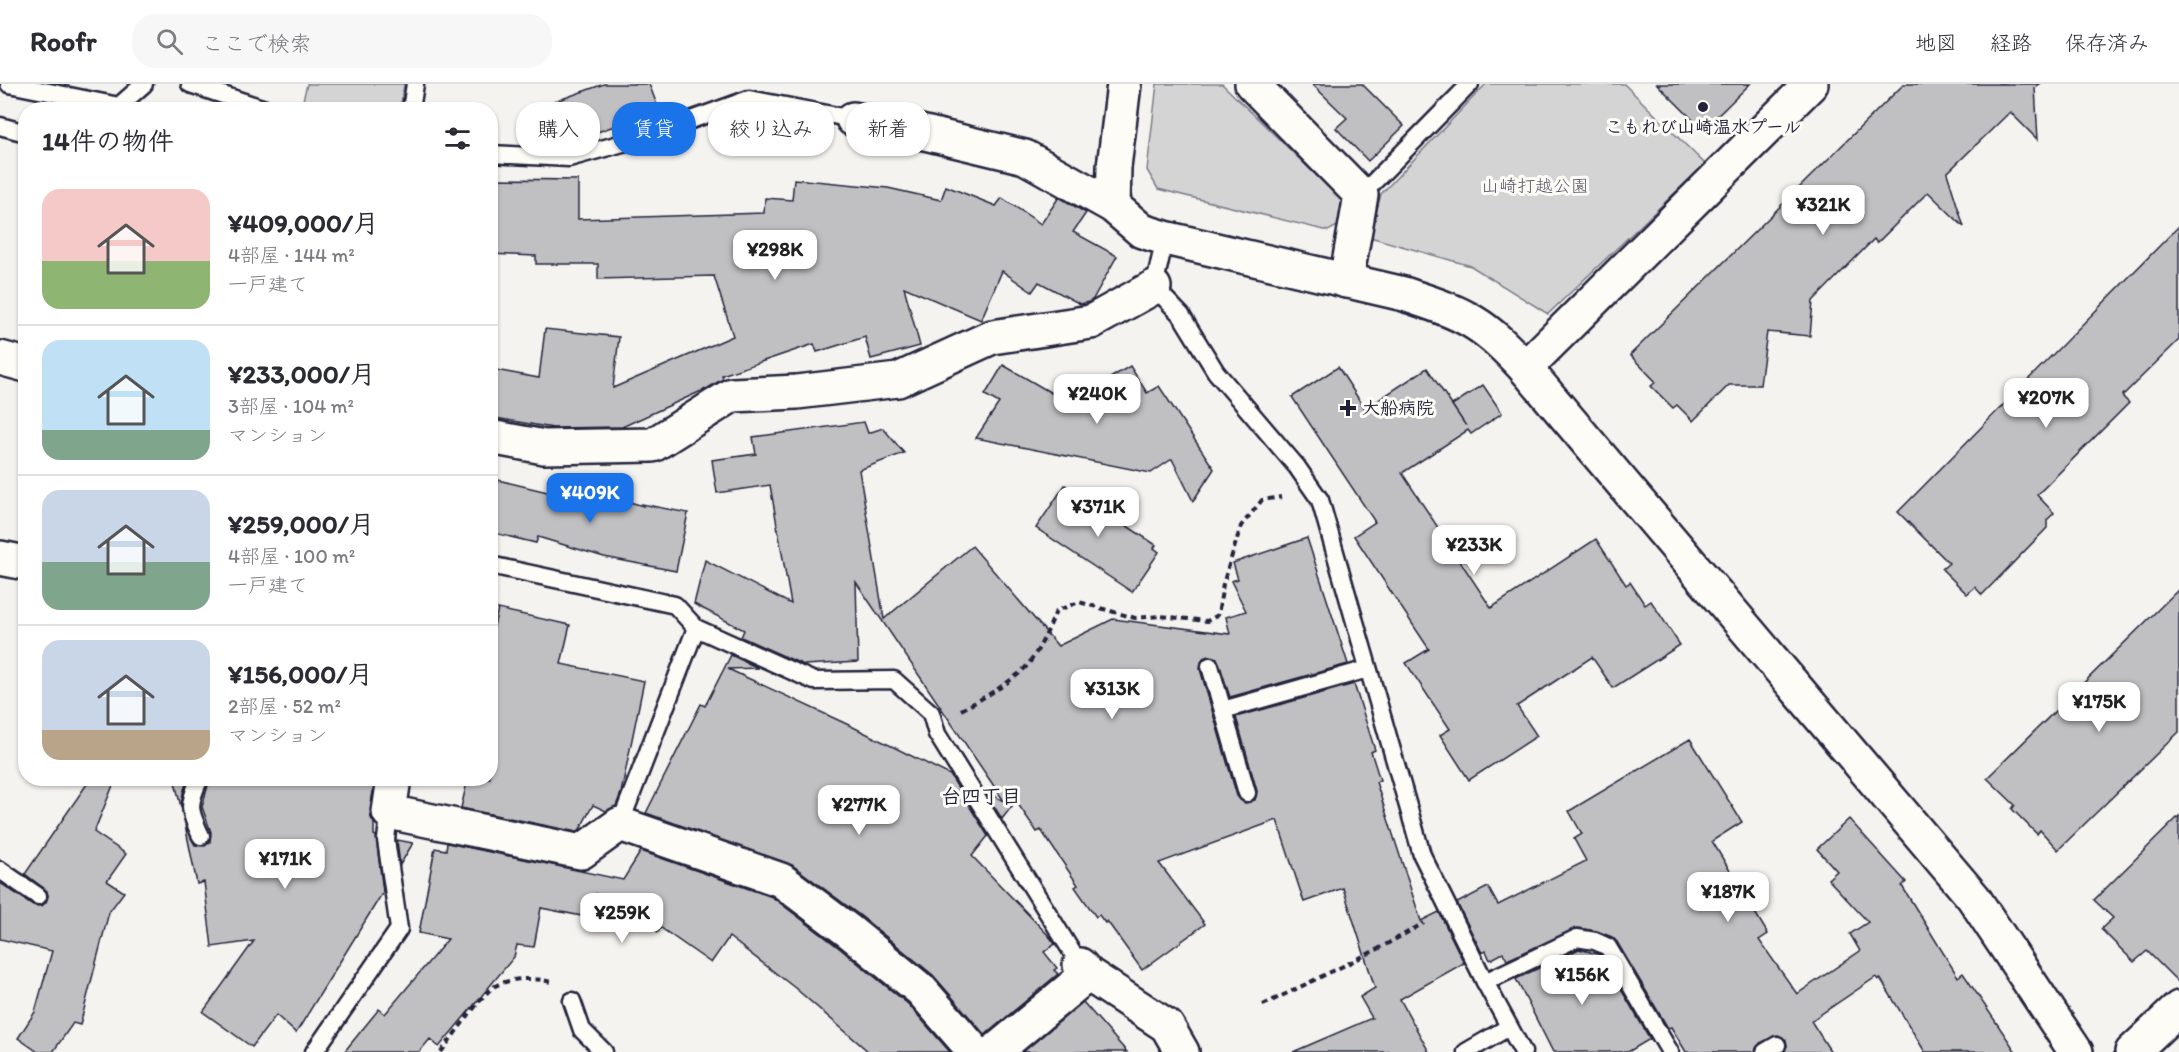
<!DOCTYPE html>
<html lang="ja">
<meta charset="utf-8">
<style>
body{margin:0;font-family:Itim,"Klee One",sans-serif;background:#f7f7f7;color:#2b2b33;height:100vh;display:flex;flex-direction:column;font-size:22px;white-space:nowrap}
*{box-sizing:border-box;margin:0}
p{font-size:20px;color:#7c7c81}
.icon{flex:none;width:33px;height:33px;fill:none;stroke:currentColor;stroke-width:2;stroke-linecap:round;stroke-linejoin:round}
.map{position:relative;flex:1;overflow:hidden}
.details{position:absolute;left:18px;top:18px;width:480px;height:684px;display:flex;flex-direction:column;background:#fff;border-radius:24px;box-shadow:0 2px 4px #0004}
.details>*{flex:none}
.banner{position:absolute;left:516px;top:18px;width:570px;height:54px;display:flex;gap:12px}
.price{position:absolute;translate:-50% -51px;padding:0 14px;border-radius:12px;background:#fff;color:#222;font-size:20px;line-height:39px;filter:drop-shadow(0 2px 3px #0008)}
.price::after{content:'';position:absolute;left:50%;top:36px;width:18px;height:14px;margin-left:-9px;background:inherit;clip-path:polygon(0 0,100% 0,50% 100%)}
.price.selected{background:#1a73e8;color:#fff}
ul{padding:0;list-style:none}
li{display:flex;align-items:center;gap:18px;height:150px;padding:0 24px}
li+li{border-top:2px solid #e1e1e2}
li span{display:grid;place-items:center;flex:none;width:168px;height:120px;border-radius:18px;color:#555}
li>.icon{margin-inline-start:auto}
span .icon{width:72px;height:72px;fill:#fffc;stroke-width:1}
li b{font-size:26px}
h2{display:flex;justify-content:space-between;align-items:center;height:72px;padding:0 24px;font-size:26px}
.chip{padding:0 21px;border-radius:24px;background:#fff;box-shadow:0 2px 4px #0004;font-size:21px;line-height:54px}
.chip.selected{background:#1a73e8;color:#fff}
header{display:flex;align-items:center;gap:36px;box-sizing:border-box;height:84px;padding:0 30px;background:#fff;border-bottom:2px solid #e1e1e2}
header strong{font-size:28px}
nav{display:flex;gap:33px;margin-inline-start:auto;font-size:21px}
.search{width:420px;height:54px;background:#f7f7f7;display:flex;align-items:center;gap:15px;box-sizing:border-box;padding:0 21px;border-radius:24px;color:#7c7c81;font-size:22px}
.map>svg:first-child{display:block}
.green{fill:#d5d4d5;stroke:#7c7b88;stroke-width:1.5}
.building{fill:#c0bfc2;stroke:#22223b;stroke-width:1.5}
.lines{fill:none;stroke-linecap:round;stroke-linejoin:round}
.lane-casing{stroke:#22223b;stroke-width:21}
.street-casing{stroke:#22223b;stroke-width:38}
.path{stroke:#22223b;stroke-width:4;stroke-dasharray:6 4.5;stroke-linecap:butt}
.lane{stroke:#fdfcf7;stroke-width:16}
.street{stroke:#fdfcf7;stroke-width:33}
.poi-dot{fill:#22223b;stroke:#fdfcf7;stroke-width:2}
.labels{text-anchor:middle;stroke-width:6;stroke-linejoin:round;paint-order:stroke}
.poi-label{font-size:18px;font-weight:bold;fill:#22223b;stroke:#fdfcf7}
.park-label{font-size:18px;fill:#585769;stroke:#fdfcf7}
.neighbourhood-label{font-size:20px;font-weight:bold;fill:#22223b;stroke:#fdfcf7}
</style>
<header>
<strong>Roofr</strong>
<div class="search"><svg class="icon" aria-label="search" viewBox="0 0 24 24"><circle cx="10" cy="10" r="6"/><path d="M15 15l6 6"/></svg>ここで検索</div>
<nav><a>地図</a><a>経路</a><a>保存済み</a></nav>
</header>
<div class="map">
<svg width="2179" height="968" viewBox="0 0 2179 968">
<rect width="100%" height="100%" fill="#f4f3ef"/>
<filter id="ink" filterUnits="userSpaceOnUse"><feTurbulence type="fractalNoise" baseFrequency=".0167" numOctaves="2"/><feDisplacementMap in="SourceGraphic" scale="12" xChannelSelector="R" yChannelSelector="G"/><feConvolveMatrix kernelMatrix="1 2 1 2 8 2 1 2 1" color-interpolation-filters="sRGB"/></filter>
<g filter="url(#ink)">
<g class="green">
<path d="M307,0H404L400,26L321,25L302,20Z"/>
<path d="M1157,0H1222L1350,124L1349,136L1328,147L1158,105L1147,86Z"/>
<path d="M1486,0H1624L1705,80L1548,230L1471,182L1370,153L1381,110Z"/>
</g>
<g class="building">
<path d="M604,0H649L659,26L589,51L584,38L525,28Z"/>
<path d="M1312,0H1362L1404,42L1368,77L1336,44L1347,34Z"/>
<path d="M1657,0H1750L1703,46Z"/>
<path d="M1904,0H2039L2035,4L2038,56L2010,28L1947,89L1964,143L1928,108L1877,159L1874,155L1813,217L1810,252L1767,248L1760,301H1729L1693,337L1677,321L1673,324L1651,302L1656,298L1630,271Z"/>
<path d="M490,95L578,96V135L764,129L765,114L792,116L794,95L888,104L941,116L946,102L996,122L1002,114L1041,140L1059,113L1086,129L1073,148L1117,172L1093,215L1089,218L1080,220L1039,198L1032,208L1002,187L981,236L904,203L920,262L871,275L865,253L817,268L814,260L722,291L723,295L708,304L622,343L553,344L490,333V285L539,294L545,245L619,253L613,304L733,252L714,192L598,195V180H536V172L490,170Z"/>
<path d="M2179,142V256L2122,312L2129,319L2037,411L2054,429L2047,436V444L1982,511L1975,503L1967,510L1942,485L1949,479L1898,428Z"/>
<path d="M1003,281L1055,311L1065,304L1068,309L1077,303L1082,311L1130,282L1147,309L1159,302L1214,385L1193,417L1172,375L1151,389L976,354L999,319L985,311Z"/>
<path d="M1338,283L1365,325L1427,284L1466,342L1452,321L1483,301L1502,329L1471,350L1468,346L1402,389L1491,524L1596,455L1626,501L1630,498L1645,521L1651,517L1680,561L1613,604L1592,573L1517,622L1537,652L1469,696L1440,651L1450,645L1406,579L1429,565L1354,452L1375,438L1292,313Z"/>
<path d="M864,338L868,349L883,344L904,369L859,386L884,535L972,462L1058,562L1113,535L1230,550L1226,533L1246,527L1231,497L1238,495L1233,479L1307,454L1348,580L1230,613L1217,574L1208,572L1203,574L1200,585L1237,712L1245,719L1255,716L1257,707L1236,633L1354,600L1375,666L1371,668L1380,696L1376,698L1421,837L1439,828L1464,879L1400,915L1429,968H1293L1372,934L1360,913L1375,904L1343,804L1304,818L1277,736L1159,779L1205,840L1142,886L1107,837L1105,839L1099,831L1096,833L1075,803L1078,801L1041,746L1037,748L1016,717L1002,735L985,708L1004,717L856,498L858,578L804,581L741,553L744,546L694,520L705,476L791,520L770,401L717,409L712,376L756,370L753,353Z"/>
<path d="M498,396L568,413V399L643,422L642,420L688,429L676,487L604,473L538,453L536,459L490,448V425Z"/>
<path d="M1065,401L1156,461L1154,464L1159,468L1132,508L1036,444Z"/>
<path d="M2179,505V648L2058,766L2040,746L2037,750L2012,725L2015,721L1987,694Z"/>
<path d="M498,525L570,541L561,580L644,597L621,709L616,722L606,727L593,721L580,745L577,748L461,724L468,694H490V559Z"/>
<path d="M731,571L758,584L728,585L851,642L950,691L988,752L972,772L1049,852L1055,860L1044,868L1057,884L1054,886L1058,890L985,951L933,891L862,833L792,781L646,729L701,620L705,622Z"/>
<path d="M1690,655L1742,738L1712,757L1768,850L1759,856L1797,910L1860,867L1850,850L1868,838L1828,795L1837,787L1817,765L1849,735L1906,798L1902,802L1958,893L1963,889L2016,968H1925L1880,894L1878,896L1876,893L1811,937L1831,968H1784L1787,962L1786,956L1778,951L1760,959L1755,968H1686L1671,943L1668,944L1617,858L1612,853L1597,847L1578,844L1507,876L1503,869L1490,876L1486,867L1482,869L1457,819L1488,803L1498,821L1586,777L1574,755L1582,750L1569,727Z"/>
<path d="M91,694H116L94,748L126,770L107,797L124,808L109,828L80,941L73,939L53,968H38L18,954L35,928L52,867L0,855V799L33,821L42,822L46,818L48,812L47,807L25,790Z"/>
<path d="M174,694H188L183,709L181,723Z"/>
<path d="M210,694H375L370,726L371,734L374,739V751L376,752L383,808L296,949L276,931L252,963L203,928L254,857L212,863L204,798L197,800L185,741L195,761L205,762L210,758L211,748L202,723Z"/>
<path d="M2179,732V899L2147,867L2134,878L2101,845L2113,834L2094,816Z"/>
<path d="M397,756L413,759L400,781Z"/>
<path d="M447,759L623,796L641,767L772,813L838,863L908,920L950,968H869L795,904L729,853L711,879L661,844L658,848L596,810L592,834L541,824L534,863L517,861L514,873L439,963L430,955L419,968H344L379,925L385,930L448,855L419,849L435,764L446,766Z"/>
<path d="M1579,865L1601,871L1650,955L1628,968H1553L1516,895Z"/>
<path d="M1083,918L1127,968H1023Z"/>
</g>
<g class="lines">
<g class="lane-casing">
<g id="lane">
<path d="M9,0L119,22L144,0"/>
<path d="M190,0L268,26"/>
<path d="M411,26L415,0"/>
<path d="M0,42L26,49"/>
<path d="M490,70L569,74L641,54L749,15L853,35"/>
<path d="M1361,111L1470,0"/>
<path d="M1165,154L1154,203L1181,231L1216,288L1297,383L1320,416L1422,771L1485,898L1523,968"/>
<path d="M490,481L675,521L696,544L814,597L894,596L931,629L937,650L1080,881"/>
<path d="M1210,582L1247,709"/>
<path d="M1223,626L1368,585"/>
<path d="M200,694C187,722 189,726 201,752"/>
<path d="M620,740L696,544"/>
<path d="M0,786L38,812"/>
<path d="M1485,898L1577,854L1595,857L1608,863L1670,968"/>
<path d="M572,917L582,946L604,968"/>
<path d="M314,968L399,845L386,756L389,728"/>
<path d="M1466,968L1509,943"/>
<path d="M1765,968L1777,961"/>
</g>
</g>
<g class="street-casing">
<g id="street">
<path d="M1252,0L1361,111L1346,197"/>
<path d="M853,35L904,44L1025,73L1113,122L1142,147L1165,154L1404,210C1427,218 1452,225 1473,238C1493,250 1509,267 1525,284L1973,813L2076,968"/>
<path d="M1113,122L1114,83L1124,0"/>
<path d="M0,274L26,281"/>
<path d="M1525,284L1811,0"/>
<path d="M490,353L544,363L653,361L732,311L797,308L898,296L992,253L1091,238L1154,203"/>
<path d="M0,474L26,479"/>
<path d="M394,694L389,728L581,768L620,740L781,796L850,848L921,906L975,968"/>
<path d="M1080,881L1088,890L1167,942L1182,968"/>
<path d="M994,968L1088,890"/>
<path d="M2132,968L2179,924"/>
</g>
</g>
<g class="path">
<path d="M961,626C980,616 1018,595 1030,578C1041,562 1049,545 1056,527L1079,518L1135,534L1160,532L1207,537L1218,531L1223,500L1241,442L1262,416L1281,413"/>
<path d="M1263,921L1378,865L1424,839"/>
<path d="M441,968C451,955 484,908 495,902C509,894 535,893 551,898"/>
</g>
<use href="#lane" class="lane"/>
<use href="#street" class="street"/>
</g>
</g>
<g class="poi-dot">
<circle cx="1703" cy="23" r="6"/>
<path d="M1345 315h6v6h6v6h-6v6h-6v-6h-6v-6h6z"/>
</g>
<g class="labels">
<g class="poi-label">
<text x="1703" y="49">こもれび山崎温水プール</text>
<text x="1362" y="330" text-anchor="start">大船病院</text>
</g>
<g class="park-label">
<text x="1535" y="108">山崎打越公園</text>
</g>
<g class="neighbourhood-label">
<text x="981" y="719">台四丁目</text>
</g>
</g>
</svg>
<b class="price" style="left:1823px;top:152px">¥321K</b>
<b class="price" style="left:775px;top:197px">¥298K</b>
<b class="price" style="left:1097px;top:341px">¥240K</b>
<b class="price" style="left:2046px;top:345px">¥207K</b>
<b class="price selected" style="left:590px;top:440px">¥409K</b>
<b class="price" style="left:1098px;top:454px">¥371K</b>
<b class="price" style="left:1474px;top:492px">¥233K</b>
<b class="price" style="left:1112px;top:636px">¥313K</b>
<b class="price" style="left:2099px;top:649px">¥175K</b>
<b class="price" style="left:859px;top:752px">¥277K</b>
<b class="price" style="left:285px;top:806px">¥171K</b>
<b class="price" style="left:1728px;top:839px">¥187K</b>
<b class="price" style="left:622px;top:860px">¥259K</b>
<b class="price" style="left:1582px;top:922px">¥156K</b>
<div class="banner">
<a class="chip">購入</a>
<a class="chip selected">賃貸</a>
<a class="chip">絞り込み</a>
<a class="chip">新着</a>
</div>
<section class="details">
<h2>14件の物件<svg class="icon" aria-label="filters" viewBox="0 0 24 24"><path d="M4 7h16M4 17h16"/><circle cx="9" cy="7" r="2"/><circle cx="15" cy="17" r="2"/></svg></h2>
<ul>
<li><span style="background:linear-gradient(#f6c9c9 60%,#8fb573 0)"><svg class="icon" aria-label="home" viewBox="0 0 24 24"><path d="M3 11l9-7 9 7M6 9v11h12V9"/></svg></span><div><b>¥409,000/月</b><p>4部屋 · 144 m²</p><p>一戸建て</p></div></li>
<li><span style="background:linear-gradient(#bfe0f5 75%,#7fa58c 0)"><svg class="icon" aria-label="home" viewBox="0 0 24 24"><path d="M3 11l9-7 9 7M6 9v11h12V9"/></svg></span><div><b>¥233,000/月</b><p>3部屋 · 104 m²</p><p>マンション</p></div></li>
<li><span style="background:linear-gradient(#c9d6e8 60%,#7fa58c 0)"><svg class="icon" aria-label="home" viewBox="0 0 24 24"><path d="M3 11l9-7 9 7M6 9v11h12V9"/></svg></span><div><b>¥259,000/月</b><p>4部屋 · 100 m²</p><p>一戸建て</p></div></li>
<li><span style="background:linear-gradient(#c9d6e8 75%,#b9a48a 0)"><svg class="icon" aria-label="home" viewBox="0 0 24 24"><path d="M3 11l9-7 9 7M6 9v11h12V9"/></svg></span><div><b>¥156,000/月</b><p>2部屋 · 52 m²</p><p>マンション</p></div></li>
</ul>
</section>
</div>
